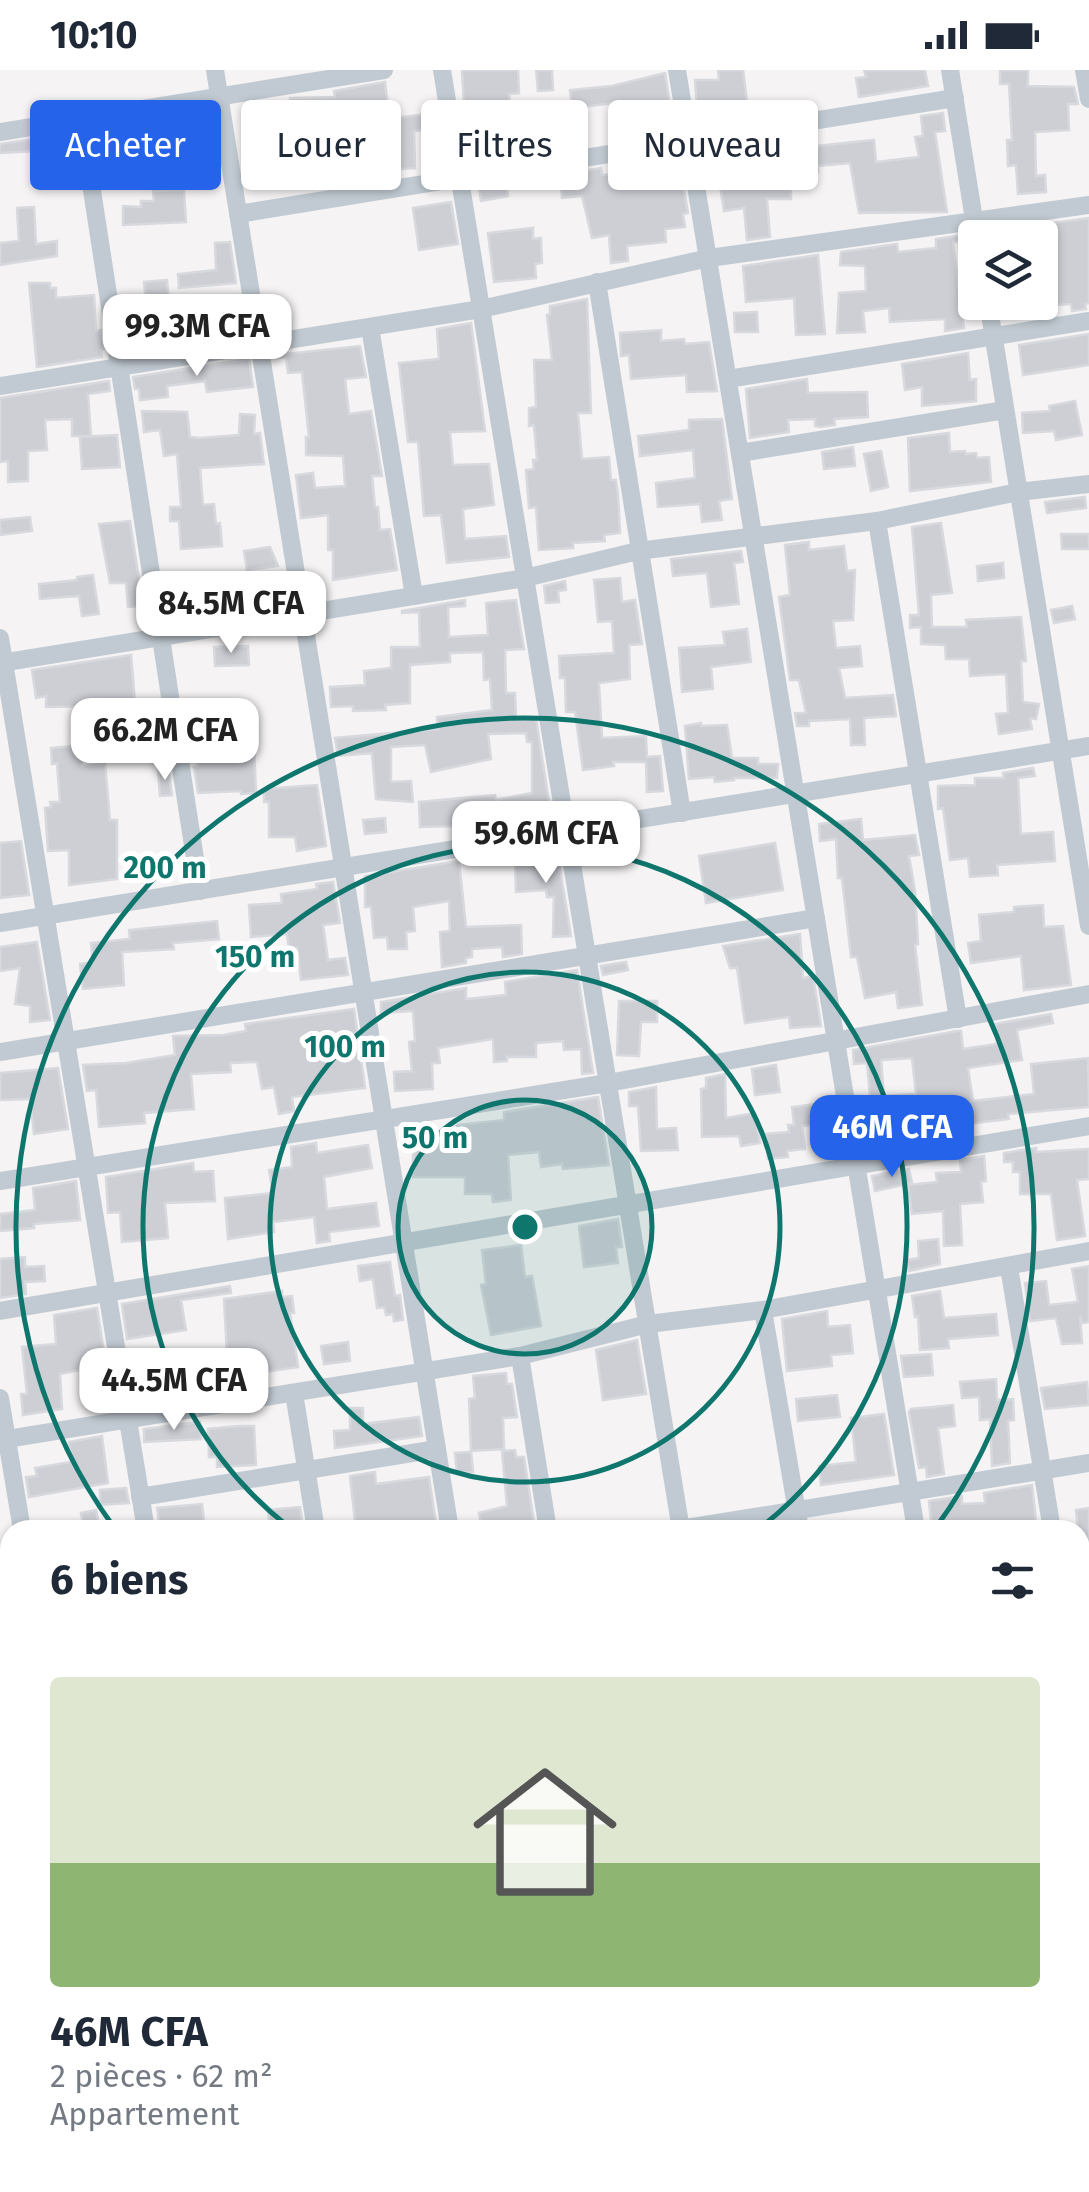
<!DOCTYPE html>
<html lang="fr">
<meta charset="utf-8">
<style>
body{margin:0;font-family:"Fira Sans",sans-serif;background:#f2f2f3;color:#1f2937;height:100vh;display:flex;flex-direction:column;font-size:38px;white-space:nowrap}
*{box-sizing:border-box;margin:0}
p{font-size:32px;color:#747a83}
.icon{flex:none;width:55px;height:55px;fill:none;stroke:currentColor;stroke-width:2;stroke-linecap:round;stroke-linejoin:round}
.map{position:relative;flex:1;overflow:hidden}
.side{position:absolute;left:0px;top:1450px;width:1090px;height:672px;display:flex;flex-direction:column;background:#fff;border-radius:30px 30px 0 0;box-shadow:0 2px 8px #0004}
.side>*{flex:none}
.guide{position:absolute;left:30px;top:30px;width:1030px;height:90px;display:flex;gap:20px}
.buttons{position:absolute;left:958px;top:150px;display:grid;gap:20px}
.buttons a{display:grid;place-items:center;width:100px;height:100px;border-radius:10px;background:#fff;box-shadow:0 2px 8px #0004;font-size:50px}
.price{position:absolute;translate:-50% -85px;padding:0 22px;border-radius:20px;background:#fff;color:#222;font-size:32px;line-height:65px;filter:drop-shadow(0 2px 5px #0008)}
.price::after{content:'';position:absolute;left:50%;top:60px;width:30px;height:22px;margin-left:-15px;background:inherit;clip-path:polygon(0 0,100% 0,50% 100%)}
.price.current{background:#2563eb;color:#fff}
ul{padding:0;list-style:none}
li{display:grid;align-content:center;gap:20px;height:530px;padding:0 50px}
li+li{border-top:2px solid #e0e1e3}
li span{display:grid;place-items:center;height:310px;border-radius:10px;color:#555}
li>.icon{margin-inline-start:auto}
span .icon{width:180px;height:180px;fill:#fffc;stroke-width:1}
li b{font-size:42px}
h2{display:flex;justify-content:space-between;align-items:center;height:120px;padding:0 50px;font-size:42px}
.chip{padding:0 35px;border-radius:10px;background:#fff;box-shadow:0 2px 8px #0004;font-size:35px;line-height:90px}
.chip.current{background:#2563eb;color:#fff}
.status{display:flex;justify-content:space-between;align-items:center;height:70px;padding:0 50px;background:#fff;direction:ltr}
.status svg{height:28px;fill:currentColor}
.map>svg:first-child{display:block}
.building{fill:#cdcfd5;stroke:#d7d9de;stroke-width:2.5;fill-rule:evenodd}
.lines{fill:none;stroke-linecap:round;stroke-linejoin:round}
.path{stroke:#7ad0a6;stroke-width:2.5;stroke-dasharray:8 5;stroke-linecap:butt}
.minor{stroke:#c1cad2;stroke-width:18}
.ring{fill:none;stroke:#0f766e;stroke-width:5}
.centre{fill:#0f766e;stroke:#fff;stroke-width:5}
.ring-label{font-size:30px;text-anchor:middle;font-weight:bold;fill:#0f766e;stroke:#fff;stroke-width:10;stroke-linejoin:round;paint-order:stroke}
</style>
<div class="status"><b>10:10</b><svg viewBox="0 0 49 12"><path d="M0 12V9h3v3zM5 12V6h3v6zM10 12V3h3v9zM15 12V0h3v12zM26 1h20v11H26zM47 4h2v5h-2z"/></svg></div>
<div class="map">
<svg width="1089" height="2122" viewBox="0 0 1089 2122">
<rect width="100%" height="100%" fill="#f5f3f3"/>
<g class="building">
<path d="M462,0H518L519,23L509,24L510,32L464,35Z"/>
<path d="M536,0H552L553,20L538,21Z"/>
<path d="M718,0H743L748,40L718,44V51H698L695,10H719Z"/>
<path d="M864,0H925L928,16L859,27L856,8L866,7Z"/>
<path d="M1000,0H1028V16L1074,17L1078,34H1068L1069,60L1035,62L1036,106L1045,105L1046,122L1018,124L1016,95L1008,96L1007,70H1012L1009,14H1000Z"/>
<path d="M665,3L673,54L643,60L641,50L617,53L614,33L572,38L570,20L612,16Z"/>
<path d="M385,12L389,46L339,51L346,107L332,109L330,94L297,96L295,60H290V28L335,27L334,21Z"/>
<path d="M209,41L215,82L168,86L167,68L185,66L183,45Z"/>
<path d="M436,43L439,58L414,61L415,98L400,99L393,48Z"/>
<path d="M943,43L945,61L935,62L947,142L859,143L850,93L818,96V102L791,105V129H767L770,167L747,170L744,138L724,141L720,115H716L713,81L760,77V82L874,70L876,92L919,87L915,67L923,66L921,46Z"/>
<path d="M149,51L152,79L134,81L137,94L101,100L95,59Z"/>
<path d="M561,59L563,79L545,81L542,61Z"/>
<path d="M53,66L56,93L36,94V81L0,83V74Z"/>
<path d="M502,71H520V85L502,86Z"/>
<path d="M473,76H500L502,89L474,93Z"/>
<path d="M678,85L688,143L683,144L685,157L665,159L666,172L627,176L628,191L611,193L609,165L592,168L582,126L562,128L560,105L601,98L602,105L636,103V92Z"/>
<path d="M270,87L271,109L245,110L242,88Z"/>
<path d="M506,113L508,126L481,131L479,118Z"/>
<path d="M184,120L186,152L123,155V136L141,137V131H154L153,121Z"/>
<path d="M451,132L458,174L419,180L413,138Z"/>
<path d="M34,137L36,174L57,171V186L0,195V173L19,171L17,138Z"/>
<path d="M1089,148V233L1085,234L1086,239L1072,241L1071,234L1040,236V168H1024L1023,157Z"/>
<path d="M533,158V169L541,168L542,193L535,194L536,208L494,212L488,163Z"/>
<path d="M964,165L965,172H953L964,258L945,261V249L890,252L889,238L863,241L865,262L837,263L839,223L866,221L865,196L840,195L841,182L897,174L898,182L936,178V169Z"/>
<path d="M230,172L236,213L179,218L178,204L216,200L215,173Z"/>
<path d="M818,185L825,264L796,265L794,228L746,232L743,196Z"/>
<path d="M167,210L169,231L146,233L144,212Z"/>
<path d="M29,213H50V218H56V228L94,225L96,261L101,260L104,279L101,280L102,287L37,297Z"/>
<path d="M239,225L244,258L233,260L228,227Z"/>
<path d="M587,229L591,343H578L582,389L609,387L611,410H616L618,425L620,463L604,465L605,471L573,473V478L539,480L536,437L529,438L526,400L534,399L533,390H537L534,355L529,356V338L536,337L534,290H552L547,245L550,244V236Z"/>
<path d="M757,242L758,262H735L734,243Z"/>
<path d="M471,253L485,361L450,362L453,395L489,394L494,435L463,439L465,469L506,466L509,487L447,493L441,445L424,446L418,372H408L399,293L439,289L437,259Z"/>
<path d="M661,260V271L684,269L685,274L709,272L717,321L687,322L686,305L631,309L629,285L621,286L620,263Z"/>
<path d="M1089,264V295L1023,305L1019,275Z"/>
<path d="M360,276L366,307L345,309L349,344L371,341L382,406H372L375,437H378L380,460L390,459L397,500L333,510V480H328V445L301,448L296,405L313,403L315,418L345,416L343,386L306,385V367H309L302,302L288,303L286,287L275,288V285Z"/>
<path d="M968,283L970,310L976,309V331L922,336V317L905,320L902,294Z"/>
<path d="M249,289L253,317L207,322L205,311L167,316L168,327L140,330L139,319H135L133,307Z"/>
<path d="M807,309L808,323L867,322L868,347L834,349L835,355L820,357L815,356V349L788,350L789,362L750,368L746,319Z"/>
<path d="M109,311L110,321L88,324L91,366H72V349L45,350L47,380L28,381V411L8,412V391L0,392V328Z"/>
<path d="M1075,331L1082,365L1056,370L1054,361L1023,363L1022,343L1050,341L1049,336Z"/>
<path d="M142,341L187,342L190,367L200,368L239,365L240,344L255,345L254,364L260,363L264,394L200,398L203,435L214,434L216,454L220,453L222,476L181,479L179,451H170V437H181L177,384L164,386L160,360L144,362Z"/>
<path d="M722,349L732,429L719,431L722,450L702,452L700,434L658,437L656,413L695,408L693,380L640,386L638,366L689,360V350Z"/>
<path d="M949,363L950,382L965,381L966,384L976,383L977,388L989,387L991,412L910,421L908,368Z"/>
<path d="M117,365L120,397L82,399L80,367Z"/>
<path d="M853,377L855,396L824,399L822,382Z"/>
<path d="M881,381L888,417L871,421L864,384Z"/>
<path d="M1085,427L1086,438L1047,443L1045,432Z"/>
<path d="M30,447L32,461L0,465V450Z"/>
<path d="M130,451L143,536L128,537L126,513H110L99,454Z"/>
<path d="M941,453L952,523L931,525L932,557H967L966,550L1021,547L1026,591H1021L1023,632L1039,634L1036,649L1030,648L1032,659L999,664L996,644L1008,643L1006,604L970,606L969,589H946L945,575L921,574V557L910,558V545H919L912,457Z"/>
<path d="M1061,464H1089V479H1062Z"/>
<path d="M809,472V480L844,476L847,501L855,500L853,550L833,551L836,578L860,576L862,596L839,598L845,628L893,625L896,646L864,648L865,675H851L850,649L809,651V656H797L795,643H806L799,610H790L779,527L790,525L785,475Z"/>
<path d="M270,477L278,496L247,500L244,481Z"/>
<path d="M741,481L743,492L734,493L739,534L711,537L707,503L673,506L671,489Z"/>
<path d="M1003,493L1004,508L978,511L977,496Z"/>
<path d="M93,505L99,544L82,546L79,526L40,529L39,514L77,510V507Z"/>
<path d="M620,508L622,532L635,530L642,574L629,575L630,609L599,613L602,668L646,666L647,687L660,686L663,721L647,722L646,692H613L614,696L583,700L575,642H566L565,608H560L559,586L614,583L612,551L598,552L594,510Z"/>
<path d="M565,511L566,520L558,521L559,532L546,533L544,516Z"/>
<path d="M227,512L229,529L197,532L195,515Z"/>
<path d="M465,530V536L448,537L449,567L488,565L486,533L516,530L524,579L505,580L506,623H515L516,647L536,649L552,751L540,753V749L510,753V757L492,760L493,755L420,757L419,732L495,725L496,730L532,723V672H527L526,663L488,664L491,689L431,702L425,675L391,677V712L411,711L413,732L376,729L372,683L338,686L335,668L438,659L437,647L492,640L490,609L484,610L483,582L450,583V592L410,595V633L385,635L386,640L353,641V636L331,637L330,617L365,615L364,601L391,598V577H420L419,542L402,543V541Z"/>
<path d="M1072,536L1075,549L1054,553L1051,540Z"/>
<path d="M747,559L751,592L711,597L713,619L682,622L679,578L725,575L723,562Z"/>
<path d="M248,576L249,595L215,596L214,577Z"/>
<path d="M131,585L135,632L158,631L166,683L124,688L119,644L97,647L95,636L46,637V626L36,628L32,600Z"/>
<path d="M253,651L256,723L241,724V721L198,723L194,697L198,696L197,686H202L198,658Z"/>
<path d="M701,653V656L727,655L732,688H758V694H778L777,708H734V710L715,712L714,707L689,709L685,656Z"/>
<path d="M80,675L82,696L105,694L110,750H117V809L69,815V780L48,781L45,738L51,737L50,732H60L57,693L52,694L51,678Z"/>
<path d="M1033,698L1035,706L1018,708L1021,764L1053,762L1055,791L997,795L998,805L970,807L968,788L950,790L943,738L938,739V716L975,715V708H1004L1003,703Z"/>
<path d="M158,699H168L172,725L160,726Z"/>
<path d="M317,715L326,776L297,781L295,767H269V732H264V719Z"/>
<path d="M385,748L386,762L365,764L363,750Z"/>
<path d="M861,749L863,770L915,765L919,785L909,786L915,821L918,874L915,875L922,935L898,938L896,922L865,928L857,887H851L842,808H838L836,769L820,771L819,754Z"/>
<path d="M21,771L29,825L0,828V773Z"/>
<path d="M775,773L783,820L706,833L699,786Z"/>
<path d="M556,775L571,866L553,867L554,827H547L546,820L516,822L515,793L545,792L544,777Z"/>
<path d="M459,791L466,857L521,855L522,884L503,887L502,877L472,879V887L466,888V893L442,897L440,862L450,861L449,831L413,837L415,861L406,862L407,879H388L387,867L374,868L371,837H365V806Z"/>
<path d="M333,812L340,853L323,855L328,890L345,888L348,905L301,910L297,878L289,879L287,864L251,867L249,835L282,833L281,824L317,819L316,814Z"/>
<path d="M1043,835L1044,857L1063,856L1071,915L1024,920L1021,886L971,893L968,873L981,871L979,845L1014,842V837Z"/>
<path d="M217,851L219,869L173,873L174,879L122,882L124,915L83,919L80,894L93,892L91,873L130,869L129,860Z"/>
<path d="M800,864L803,908L813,906L821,956L790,958L789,947L745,953L737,898H730L723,876Z"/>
<path d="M37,872L50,950L30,952V936L15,934L20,898L0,901V877Z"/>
<path d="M626,892L628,900L603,905L601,896Z"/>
<path d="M577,900L593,1003L582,1004L581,979L564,980L563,971L536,973V987H507V991L494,992L493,969L438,978L440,993H432L433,1019L395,1021L394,1002L412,1001L409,972L415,971L413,941L381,943V932L466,918V929L506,925L505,912Z"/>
<path d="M619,931H657V952H641L639,986L617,985Z"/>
<path d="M354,939L365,1018L292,1027L294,1041L279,1044L274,1017L262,1019L257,992L230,993L231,1002L191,1004L194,1039L144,1043L145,1053L99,1057L96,1020L87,1021L83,995L126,993L175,985L173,966L223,965L246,961L245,954Z"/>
<path d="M1051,944L1053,953L1017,960L1022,990L968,998L973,1031L1034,1024L1031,994L1088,988L1089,1037L1008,1044L1009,1049L966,1054L964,1036L932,1041V1050H911L912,1072L894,1076L893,1052L862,1053L861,1027L870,1026L867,993L854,994L853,980L957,961H961L963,979L997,974L995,954ZM912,988L916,1024L884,1026L881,990Z"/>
<path d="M776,995L780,1022L755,1025L752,999Z"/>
<path d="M58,998L68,1059L34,1064L30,1029L0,1030V1003Z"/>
<path d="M725,1004L726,1048L755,1043L760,1073L741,1076L739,1066L702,1067L701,1019L706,1018V1008Z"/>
<path d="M656,1017L657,1059L676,1058L678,1080L641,1081L638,1036H629V1022Z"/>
<path d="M598,1027L609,1095L563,1099L562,1094L541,1097L539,1082L508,1085L511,1130L493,1132L492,1124H465V1107H413V1069L458,1066L457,1055L504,1050V1042Z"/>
<path d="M833,1032L837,1052L802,1056L805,1079L787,1081L788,1087L768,1089L766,1064L789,1062L788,1055H794L792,1037Z"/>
<path d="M316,1073L317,1083L368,1075L372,1098L324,1107L327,1139L376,1133L379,1156L329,1162L330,1171L317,1173L314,1147L273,1152L274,1162L228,1169L225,1128L273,1123L269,1100L292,1097L291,1077Z"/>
<path d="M1036,1078V1082L1089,1079V1109L1077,1110L1085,1166L1057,1170L1051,1124H1020V1102H1013V1092H1004V1083Z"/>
<path d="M984,1086L986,1111L981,1112L983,1132L960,1134L962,1175L944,1176L943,1141L912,1144L908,1115L937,1112L936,1103L961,1102L960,1090Z"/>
<path d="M193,1093L194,1102L213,1101L215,1131L165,1133L168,1168L122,1172L120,1142L108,1143L106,1107Z"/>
<path d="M909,1099L912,1113L875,1121L872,1106Z"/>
<path d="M76,1111L80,1150L34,1154V1158L0,1161V1144L35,1140L33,1118Z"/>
<path d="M618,1149L622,1177H616L618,1193L584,1197L579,1156Z"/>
<path d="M938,1169L940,1194L909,1201L907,1190L919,1188L918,1171Z"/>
<path d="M521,1175L525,1207L532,1206L541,1256L491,1265L481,1215L486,1214L482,1180Z"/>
<path d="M25,1187V1197L44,1196L45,1211L25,1212L26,1224L0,1228V1189Z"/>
<path d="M390,1192L395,1226L400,1225L403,1250L394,1251L393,1244L386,1245L384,1237L377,1238L373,1209L360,1211L358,1196Z"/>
<path d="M1089,1196V1252L1082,1253L1080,1246L1082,1273L1062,1274L1056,1248L1030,1251L1025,1213L1046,1211L1049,1235L1078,1232L1072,1199Z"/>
<path d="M230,1216L231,1223L181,1230L186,1260L127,1269L122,1234Z"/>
<path d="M282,1221V1227L292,1226L294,1243H290L298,1297L265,1302H228L224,1229Z"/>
<path d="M940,1221L944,1248L996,1244L998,1265L948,1269L949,1278L920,1280L918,1246L915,1247L912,1226Z"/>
<path d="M97,1238L106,1295L60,1304L62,1339L23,1345L21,1324H27L22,1277L56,1274L54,1245Z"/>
<path d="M827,1241L828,1257L850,1255L853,1283L831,1285L832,1296L787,1301L782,1249Z"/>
<path d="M637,1270L646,1324L603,1330L596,1280Z"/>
<path d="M348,1272L350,1291L324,1294L321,1276Z"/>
<path d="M931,1284L933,1305L904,1307L901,1286Z"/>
<path d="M506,1303L507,1314H512L517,1347L503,1348L504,1379L471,1381L469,1329L475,1328L473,1306Z"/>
<path d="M996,1309L997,1330L1013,1329L1014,1350L1008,1351L1010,1393L992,1396L990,1349L980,1350L979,1327L962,1328L960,1312Z"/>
<path d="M1087,1312L1089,1335L1045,1339L1041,1318Z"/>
<path d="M837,1325L840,1347L798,1351L796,1329Z"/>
<path d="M953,1335L955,1356L938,1358L944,1404L927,1407L926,1397L919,1398L909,1342L911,1339Z"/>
<path d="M350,1338H363V1354L419,1347L422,1366L335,1378L334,1361L350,1360Z"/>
<path d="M884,1344L894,1405L821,1415L819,1396L856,1392L851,1348Z"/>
<path d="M200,1352L201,1369L144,1372V1359Z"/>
<path d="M238,1356H254L256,1395L217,1397V1387H209L208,1359Z"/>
<path d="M102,1366L108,1413L29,1427L26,1407L37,1406L35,1398L71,1392L69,1372Z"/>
<path d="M515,1380L516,1387H524L535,1460H482L479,1443L507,1436L502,1381Z"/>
<path d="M471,1382L473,1402L457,1403L455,1383Z"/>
<path d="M375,1402L376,1414L429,1407L437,1460H356L350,1406Z"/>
<path d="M1032,1415L1037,1460H932L929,1431L962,1426V1434L985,1433L984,1423Z"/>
<path d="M126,1418L129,1433L100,1435V1420Z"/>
<path d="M202,1434L205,1460H160L157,1438Z"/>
<path d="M300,1437L303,1457L270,1460L268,1440Z"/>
<path d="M1089,1438V1478L1080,1479L1076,1440Z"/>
<path d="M96,1440L100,1460H84L81,1443Z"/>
</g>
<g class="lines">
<path class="path" d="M0,2120L15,2112"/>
<g class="minor">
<path d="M215,0L450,1460"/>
<path d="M442,0L681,1460"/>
<path d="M677,0L916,1460"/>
<path d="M950,0L977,168"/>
<path d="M1084,0L1089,29"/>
<path d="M81,49L200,821"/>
<path d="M0,62L384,0"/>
<path d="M238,144L955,28"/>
<path d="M597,212L682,743"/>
<path d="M988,232L1089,856"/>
<path d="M370,257L414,526"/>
<path d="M728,309L1089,251"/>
<path d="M0,316L481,239L709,188L1089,135"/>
<path d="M740,383L1005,340"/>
<path d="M877,451L958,949"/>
<path d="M0,568L146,1460"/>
<path d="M0,593L525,508L638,481L877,451L1018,422L1089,414"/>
<path d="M0,853L1089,676"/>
<path d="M0,982L816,848"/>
<path d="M0,1111L608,1013L1089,924"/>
<path d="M1009,1197L1052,1460"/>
<path d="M763,1240L800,1460"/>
<path d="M0,1241C364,1182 726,1117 1089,1056"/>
<path d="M520,1286L548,1460"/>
<path d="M294,1323L316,1460"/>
<path d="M0,1328L22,1460"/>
<path d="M0,1370L520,1286L648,1254L763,1240L1089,1181"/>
<path d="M140,1427L437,1379"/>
<path d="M674,1460L1089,1393"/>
<path d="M0,1569L10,1567"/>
<path d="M1080,1600L1089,1598"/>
<path d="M1080,1692L1089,1690"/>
<path d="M0,1779L10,1778"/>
<path d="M1080,1838L1089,1836"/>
<path d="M0,1878L10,1940"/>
<path d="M269,2112L274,2122"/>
<path d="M623,2112L624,2122"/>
</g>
</g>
<circle cx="525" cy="1157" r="127" fill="#0f766e" fill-opacity=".12"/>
<g class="ring">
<circle cx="525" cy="1157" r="127"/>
<circle cx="525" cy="1157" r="255"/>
<path d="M290 1458A382 382 0 1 1 760 1458"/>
<path d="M116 1460A509 509 0 1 1 934 1460"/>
</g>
<circle cx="525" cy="1157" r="15" class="centre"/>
<g class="ring-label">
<text x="165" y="808">200 m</text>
<text x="255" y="897">150 m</text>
<text x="345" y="987">100 m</text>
<text x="435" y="1078">50 m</text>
</g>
</svg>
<div class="buttons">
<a><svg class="icon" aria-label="layers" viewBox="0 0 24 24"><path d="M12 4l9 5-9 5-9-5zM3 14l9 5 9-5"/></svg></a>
</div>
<b class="price" style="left:197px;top:309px">99.3M CFA</b>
<b class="price" style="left:231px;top:586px">84.5M CFA</b>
<b class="price" style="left:165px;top:713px">66.2M CFA</b>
<b class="price" style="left:546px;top:816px">59.6M CFA</b>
<b class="price current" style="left:892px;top:1110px">46M CFA</b>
<b class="price" style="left:174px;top:1363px">44.5M CFA</b>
<div class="guide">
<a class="chip current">Acheter</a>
<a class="chip">Louer</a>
<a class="chip">Filtres</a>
<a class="chip">Nouveau</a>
</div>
<section class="side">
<h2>6 biens<svg class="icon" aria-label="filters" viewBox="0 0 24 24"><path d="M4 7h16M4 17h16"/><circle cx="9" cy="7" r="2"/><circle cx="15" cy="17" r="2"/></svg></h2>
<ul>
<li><span style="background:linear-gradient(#dfe7d0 60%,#8fb573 0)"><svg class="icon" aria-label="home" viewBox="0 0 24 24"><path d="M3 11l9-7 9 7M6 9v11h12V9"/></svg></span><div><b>46M CFA</b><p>2 pièces · 62 m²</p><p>Appartement</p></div></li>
</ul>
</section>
</div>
